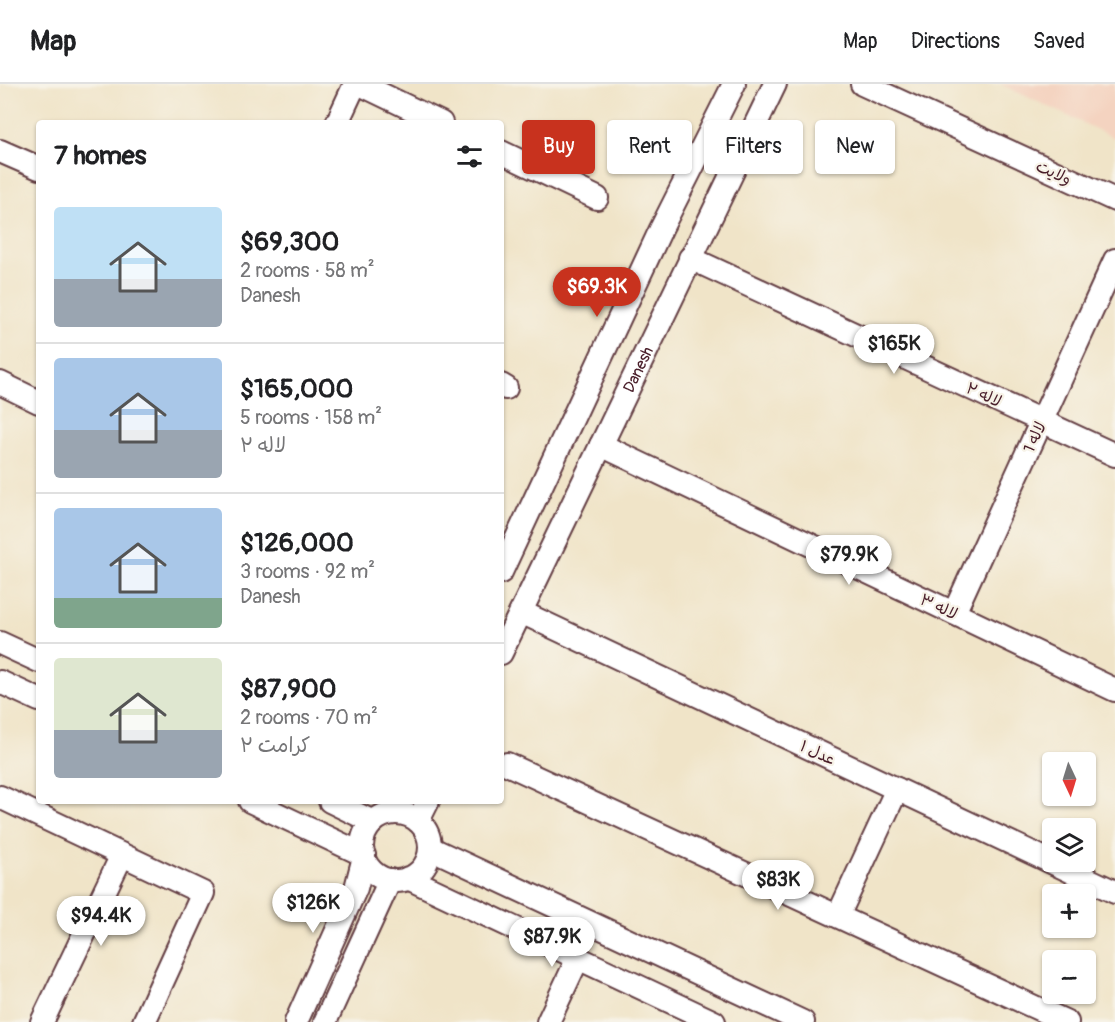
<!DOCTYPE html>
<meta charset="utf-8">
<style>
body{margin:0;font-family:Pangolin,"Playpen Sans Arabic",sans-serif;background:#f6f6f6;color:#202124;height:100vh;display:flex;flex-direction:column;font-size:22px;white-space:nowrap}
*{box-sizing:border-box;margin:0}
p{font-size:20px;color:#757577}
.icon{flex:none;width:33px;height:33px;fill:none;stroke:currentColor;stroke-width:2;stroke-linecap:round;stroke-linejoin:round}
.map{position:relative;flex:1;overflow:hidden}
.panel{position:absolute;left:36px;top:36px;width:468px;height:684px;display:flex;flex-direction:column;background:#fff;border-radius:6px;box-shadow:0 2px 4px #0004}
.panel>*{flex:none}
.guide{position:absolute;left:522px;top:36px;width:502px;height:54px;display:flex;gap:12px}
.needle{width:39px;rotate:176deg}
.buttons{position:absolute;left:1042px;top:668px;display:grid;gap:12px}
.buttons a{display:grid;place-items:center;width:54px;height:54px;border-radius:6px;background:#fff;box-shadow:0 2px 4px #0004;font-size:30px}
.price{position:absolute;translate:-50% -51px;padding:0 14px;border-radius:21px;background:#fff;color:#222;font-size:20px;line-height:39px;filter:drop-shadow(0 2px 3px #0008)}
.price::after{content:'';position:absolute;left:50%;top:36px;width:18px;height:14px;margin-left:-9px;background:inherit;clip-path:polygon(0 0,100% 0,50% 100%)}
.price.on{background:#c8321e;color:#fff}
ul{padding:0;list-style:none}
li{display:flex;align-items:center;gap:18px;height:150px;padding:0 18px}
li+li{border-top:2px solid #e0e0e0}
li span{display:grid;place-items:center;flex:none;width:168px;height:120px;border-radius:6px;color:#555}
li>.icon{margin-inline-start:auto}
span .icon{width:72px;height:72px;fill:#fffc;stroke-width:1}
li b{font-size:26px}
h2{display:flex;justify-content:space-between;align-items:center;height:72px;padding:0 18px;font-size:26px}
.pill{padding:0 21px;border-radius:6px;background:#fff;box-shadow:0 2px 4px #0004;font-size:21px;line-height:54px}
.pill.on{background:#c8321e;color:#fff}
header{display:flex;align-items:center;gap:36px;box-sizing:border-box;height:84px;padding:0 30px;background:#fff;border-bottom:2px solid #e0e0e0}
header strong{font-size:28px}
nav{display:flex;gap:33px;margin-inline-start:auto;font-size:21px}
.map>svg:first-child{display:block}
.built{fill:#f4d3c0}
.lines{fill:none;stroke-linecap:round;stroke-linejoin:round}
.minor-casing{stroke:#633d43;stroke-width:26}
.minor{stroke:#fff;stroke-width:22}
.labels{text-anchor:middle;stroke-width:4.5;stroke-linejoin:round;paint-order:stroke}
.street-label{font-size:16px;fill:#4a1f2b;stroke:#f7f3e8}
</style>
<header>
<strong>Map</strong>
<nav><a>Map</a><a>Directions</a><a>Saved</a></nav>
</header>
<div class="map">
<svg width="1115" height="938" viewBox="0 0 1115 938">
<rect width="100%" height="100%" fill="#f7f3e8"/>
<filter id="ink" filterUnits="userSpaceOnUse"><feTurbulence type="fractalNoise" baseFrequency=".0167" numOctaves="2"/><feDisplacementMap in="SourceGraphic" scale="12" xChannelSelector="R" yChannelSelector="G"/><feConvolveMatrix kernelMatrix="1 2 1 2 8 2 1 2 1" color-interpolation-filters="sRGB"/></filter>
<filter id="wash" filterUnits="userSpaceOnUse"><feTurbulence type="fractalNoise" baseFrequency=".008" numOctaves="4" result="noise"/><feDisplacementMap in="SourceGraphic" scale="24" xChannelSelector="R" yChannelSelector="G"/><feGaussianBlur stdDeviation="1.35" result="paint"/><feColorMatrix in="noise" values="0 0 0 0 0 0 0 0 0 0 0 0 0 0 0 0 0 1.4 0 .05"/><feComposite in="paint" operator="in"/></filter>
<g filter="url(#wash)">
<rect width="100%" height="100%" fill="#f0e4c8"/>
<path class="built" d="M1000,0H1115V54Z"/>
</g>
<g filter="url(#ink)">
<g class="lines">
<g class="minor-casing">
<g id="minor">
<path d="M360,0L441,39"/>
<path d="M862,0L1115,116"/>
<path d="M337,39L355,0"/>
<path d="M0,67L39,84"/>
<path d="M501,68L597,114"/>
<path d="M690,174L1115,371"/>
<path d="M0,299L39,318"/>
<path d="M501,301L506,304"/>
<path d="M601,361L1115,606"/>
<path d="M501,488L661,145L734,0"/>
<path d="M521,528L1115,808"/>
<path d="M954,529L1115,176"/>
<path d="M0,559L39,577"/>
<path id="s1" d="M501,569L775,0"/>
<path d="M0,598L39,616"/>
<path d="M507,680L1067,938"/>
<path d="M0,713L203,809L144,938"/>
<path d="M250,717L364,771"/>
<path d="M330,717L373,738"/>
<circle cx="396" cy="763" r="34"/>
<path d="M418,737L428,717"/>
<path d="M430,764L803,938"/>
<path d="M408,794L714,938"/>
<path d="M838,832L897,705"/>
<path d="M42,938L122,771"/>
<path d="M296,938L356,804L364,773"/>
<path d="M325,938L390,796"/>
<path d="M548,938L578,874"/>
</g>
</g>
<use href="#minor" class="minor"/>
</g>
</g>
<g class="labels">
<g class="street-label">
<text transform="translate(1054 88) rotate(25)" y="6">ولایت</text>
<text dy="6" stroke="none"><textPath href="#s1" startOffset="315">Danesh</textPath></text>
<text transform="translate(984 310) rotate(25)" y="6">لاله ۲</text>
<text transform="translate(1034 353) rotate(-65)" y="6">لاله 1</text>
<text transform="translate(939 522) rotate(25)" y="6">لاله ۳</text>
<text transform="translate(818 668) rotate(25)" y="6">عدل ۱</text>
</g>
</g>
</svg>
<div class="buttons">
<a><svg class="needle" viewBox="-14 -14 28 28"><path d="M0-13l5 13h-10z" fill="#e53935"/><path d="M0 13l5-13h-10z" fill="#757577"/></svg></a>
<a><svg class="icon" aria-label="layers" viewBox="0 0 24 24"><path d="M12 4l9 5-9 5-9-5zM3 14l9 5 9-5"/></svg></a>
<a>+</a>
<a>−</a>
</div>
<b class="price on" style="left:597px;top:234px">$69.3K</b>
<b class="price" style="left:894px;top:291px">$165K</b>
<b class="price" style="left:849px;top:502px">$79.9K</b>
<b class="price" style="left:778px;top:827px">$83K</b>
<b class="price" style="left:313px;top:850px">$126K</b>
<b class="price" style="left:101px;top:863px">$94.4K</b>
<b class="price" style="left:552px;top:884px">$87.9K</b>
<div class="guide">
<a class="pill on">Buy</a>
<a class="pill">Rent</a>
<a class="pill">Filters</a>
<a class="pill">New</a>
</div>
<section class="panel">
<h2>7 homes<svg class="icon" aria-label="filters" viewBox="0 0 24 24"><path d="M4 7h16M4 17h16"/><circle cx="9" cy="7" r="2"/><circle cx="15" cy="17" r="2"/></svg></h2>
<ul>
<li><span style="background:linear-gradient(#bfe0f5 60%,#9aa5b1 0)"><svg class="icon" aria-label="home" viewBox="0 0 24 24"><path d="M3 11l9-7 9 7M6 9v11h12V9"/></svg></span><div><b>$69,300</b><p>2 rooms · 58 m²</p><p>Danesh</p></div></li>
<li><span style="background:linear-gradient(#a9c7e8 60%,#9aa5b1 0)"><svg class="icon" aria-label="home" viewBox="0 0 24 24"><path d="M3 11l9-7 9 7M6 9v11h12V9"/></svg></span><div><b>$165,000</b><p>5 rooms · 158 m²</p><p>لاله ۲</p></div></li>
<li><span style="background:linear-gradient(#a9c7e8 75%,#7fa58c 0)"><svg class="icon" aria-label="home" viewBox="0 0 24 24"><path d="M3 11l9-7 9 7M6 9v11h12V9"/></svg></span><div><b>$126,000</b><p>3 rooms · 92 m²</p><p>Danesh</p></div></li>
<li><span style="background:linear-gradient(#dfe7d0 60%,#9aa5b1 0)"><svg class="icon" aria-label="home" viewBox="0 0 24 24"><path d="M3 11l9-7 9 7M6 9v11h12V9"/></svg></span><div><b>$87,900</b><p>2 rooms · 70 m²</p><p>کرامت ۲</p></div></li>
</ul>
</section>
</div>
